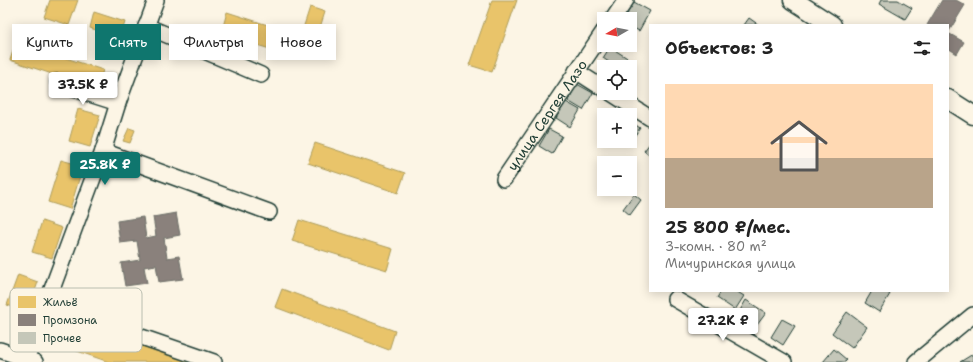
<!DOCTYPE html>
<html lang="ru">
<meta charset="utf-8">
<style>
body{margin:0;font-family:"Shantell Sans",sans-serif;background:#f6f6f6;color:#222;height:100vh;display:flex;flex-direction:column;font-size:15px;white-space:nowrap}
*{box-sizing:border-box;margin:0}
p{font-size:13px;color:#767676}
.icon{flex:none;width:22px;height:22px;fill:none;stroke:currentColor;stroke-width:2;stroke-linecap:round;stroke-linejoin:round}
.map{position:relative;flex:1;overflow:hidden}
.drawer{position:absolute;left:649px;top:24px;width:300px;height:268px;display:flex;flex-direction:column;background:#fff;border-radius:0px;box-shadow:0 2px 10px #0003}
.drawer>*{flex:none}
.top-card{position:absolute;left:12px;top:24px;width:380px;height:36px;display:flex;gap:8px}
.needle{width:26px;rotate:261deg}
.tools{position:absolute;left:597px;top:12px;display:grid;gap:8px}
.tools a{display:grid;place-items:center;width:40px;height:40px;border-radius:0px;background:#fff;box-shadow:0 2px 10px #0003;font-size:20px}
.price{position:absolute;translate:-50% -34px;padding:0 9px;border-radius:4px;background:#fff;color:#222;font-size:13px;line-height:26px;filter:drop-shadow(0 1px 2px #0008)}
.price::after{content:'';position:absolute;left:50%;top:24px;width:12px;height:9px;margin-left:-6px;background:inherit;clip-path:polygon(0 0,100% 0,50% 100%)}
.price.selected{background:#0f766e;color:#fff}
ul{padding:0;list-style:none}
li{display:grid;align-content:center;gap:8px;height:212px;padding:0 16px}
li+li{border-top:1px solid #e0e0e0}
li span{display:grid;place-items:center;height:124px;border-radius:0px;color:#555}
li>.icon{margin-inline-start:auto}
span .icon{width:72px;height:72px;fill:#fffc;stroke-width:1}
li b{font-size:17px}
h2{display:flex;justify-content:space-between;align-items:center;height:48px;padding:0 16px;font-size:17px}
.tag{padding:0 14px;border-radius:0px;background:#fff;box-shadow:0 2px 10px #0003;font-size:14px;line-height:36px}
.tag.selected{background:#0f766e;color:#fff}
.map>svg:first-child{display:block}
.homes{fill:#e9c46a;stroke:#ac9c5a}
.industry{fill:#8a817c;stroke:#6a6d66}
.building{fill:#c5c7b9;stroke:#1f3d34}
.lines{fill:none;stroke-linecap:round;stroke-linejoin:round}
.minor-casing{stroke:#1f3d34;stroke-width:18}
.major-casing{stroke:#1f3d34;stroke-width:21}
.minor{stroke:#fcf5e5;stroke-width:15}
.major{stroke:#fcf5e5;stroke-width:18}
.labels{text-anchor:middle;stroke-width:4;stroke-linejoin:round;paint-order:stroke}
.street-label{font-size:14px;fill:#1f3d34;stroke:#fcf5e5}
.key{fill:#fcf5e5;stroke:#babeb0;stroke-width:1}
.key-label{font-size:11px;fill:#1f3d34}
</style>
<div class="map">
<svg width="973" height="362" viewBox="0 0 973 362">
<rect width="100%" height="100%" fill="#fcf5e5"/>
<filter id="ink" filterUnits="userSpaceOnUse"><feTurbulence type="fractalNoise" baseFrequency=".025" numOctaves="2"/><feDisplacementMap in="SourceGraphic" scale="8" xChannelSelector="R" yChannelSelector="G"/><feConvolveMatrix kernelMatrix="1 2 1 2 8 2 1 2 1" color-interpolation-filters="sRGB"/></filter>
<g filter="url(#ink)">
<g class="homes">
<path d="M50,0H78L69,25L44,17Z"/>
<path d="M492,0H517L492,72L469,65Z"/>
<path d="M310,7L325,12L314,46L299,41Z"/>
<path d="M94,12L125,22L120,38L90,28Z"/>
<path d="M227,12L277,28L270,49L221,34Z"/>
<path d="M16,42L103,70L97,89L10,60Z"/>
<path d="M78,109L100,115L90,147L69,141Z"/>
<path d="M129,128L135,130L130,143L123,141Z"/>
<path d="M315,143L405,173L398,193L308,163Z"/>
<path d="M61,160L83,166L70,209L48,202Z"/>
<path d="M299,220L393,249L387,270L292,241Z"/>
<path d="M42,221L62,228L52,258L32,252Z"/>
<path d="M18,275L38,282L28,312L7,305Z"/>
<path d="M282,289L395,331L389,350L275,307Z"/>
<path d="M62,318L188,362H109L54,343Z"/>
</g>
<g class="industry">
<path d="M942,0H956L965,5L948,33L964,42L957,54L948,48V25H927Z"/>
<path d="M176,213L180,235L164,238L167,258L179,256L183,279L159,282L156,265L144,267L147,283L125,286L121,263L140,260L137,241L120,243L117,221L143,217L146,238L156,236L153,217Z"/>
</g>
<g class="building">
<path d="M881,0H898L912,8L905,19L879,4Z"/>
<path d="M634,2L650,11L639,31L630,26V19H624Z"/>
<path d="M749,18L759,25H744Z"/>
<path d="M610,47L632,61L628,67H616L603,58Z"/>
<path d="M577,84L593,93L583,110L568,101Z"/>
<path d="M566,102L580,110L570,127L556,118Z"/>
<path d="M630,121L640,128L631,141L630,140Z"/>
<path d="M549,129L562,136L552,154L539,146Z"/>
<path d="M650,143V156L644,151Z"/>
<path d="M634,194L641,200L630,215L623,209Z"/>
<path d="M721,291H736L744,296L735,310L717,298Z"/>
<path d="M872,291H885L890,294L879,312L865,303Z"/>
<path d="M746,300L766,313L757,325L738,314Z"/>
<path d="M847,312L867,327L852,348L832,333Z"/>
<path d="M782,319L795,326L783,345L771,337Z"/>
<path d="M834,349L847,360L845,362H823Z"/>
<path d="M973,354V362H960Z"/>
</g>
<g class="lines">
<g class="minor-casing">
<g id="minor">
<path d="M613,19L626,0"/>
<path d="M146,26L261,75"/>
<path d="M576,71L604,89"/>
<path d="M58,82L74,89L118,103"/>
<path d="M611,93L650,118"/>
<path d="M103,151L269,212"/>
<path id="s1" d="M504,179L604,31"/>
<path d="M675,299L784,362"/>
<path d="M46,304L214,362"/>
<path d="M0,350L35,362"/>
<path d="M25,362L103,151L118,103L156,0"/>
<path d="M916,362L973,315"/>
</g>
</g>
<g class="major-casing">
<g id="major">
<path d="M793,0L832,25"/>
<path d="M948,99L973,115"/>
</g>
</g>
<use href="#minor" class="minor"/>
<use href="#major" class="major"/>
</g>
</g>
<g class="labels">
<g class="street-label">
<text dy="5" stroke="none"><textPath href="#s1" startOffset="77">улица Сергея Лазо</textPath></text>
</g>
</g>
<rect x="10" y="288" width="132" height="64" rx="6" class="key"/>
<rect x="18" y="296" width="18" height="12" fill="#e9c46a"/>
<rect x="18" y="314" width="18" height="12" fill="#8a817c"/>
<rect x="18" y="332" width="18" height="12" fill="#c5c7b9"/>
<g class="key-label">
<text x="43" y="306">Жильё</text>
<text x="43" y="324">Промзона</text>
<text x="43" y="342">Прочее</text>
</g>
</svg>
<div class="tools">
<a><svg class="needle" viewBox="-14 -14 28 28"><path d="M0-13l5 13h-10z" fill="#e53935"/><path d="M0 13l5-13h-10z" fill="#767676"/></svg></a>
<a><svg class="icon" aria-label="locate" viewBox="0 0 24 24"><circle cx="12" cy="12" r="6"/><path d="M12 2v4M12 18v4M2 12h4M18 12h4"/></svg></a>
<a>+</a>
<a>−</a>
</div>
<b class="price" style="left:83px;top:106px">37.5K ₽</b>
<b class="price selected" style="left:105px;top:186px">25.8K ₽</b>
<b class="price" style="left:723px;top:342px">27.2K ₽</b>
<div class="top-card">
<a class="tag">Купить</a>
<a class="tag selected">Снять</a>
<a class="tag">Фильтры</a>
<a class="tag">Новое</a>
</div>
<section class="drawer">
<h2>Объектов: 3<svg class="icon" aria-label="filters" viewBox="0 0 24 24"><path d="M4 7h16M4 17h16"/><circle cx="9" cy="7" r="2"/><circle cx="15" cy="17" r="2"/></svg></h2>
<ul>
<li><span style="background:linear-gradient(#ffd9b3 60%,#b9a48a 0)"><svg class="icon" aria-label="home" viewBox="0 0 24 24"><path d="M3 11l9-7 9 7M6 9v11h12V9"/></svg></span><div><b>25 800 ₽/мес.</b><p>3-комн. · 80 m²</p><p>Мичуринская улица</p></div></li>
</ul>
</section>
</div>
